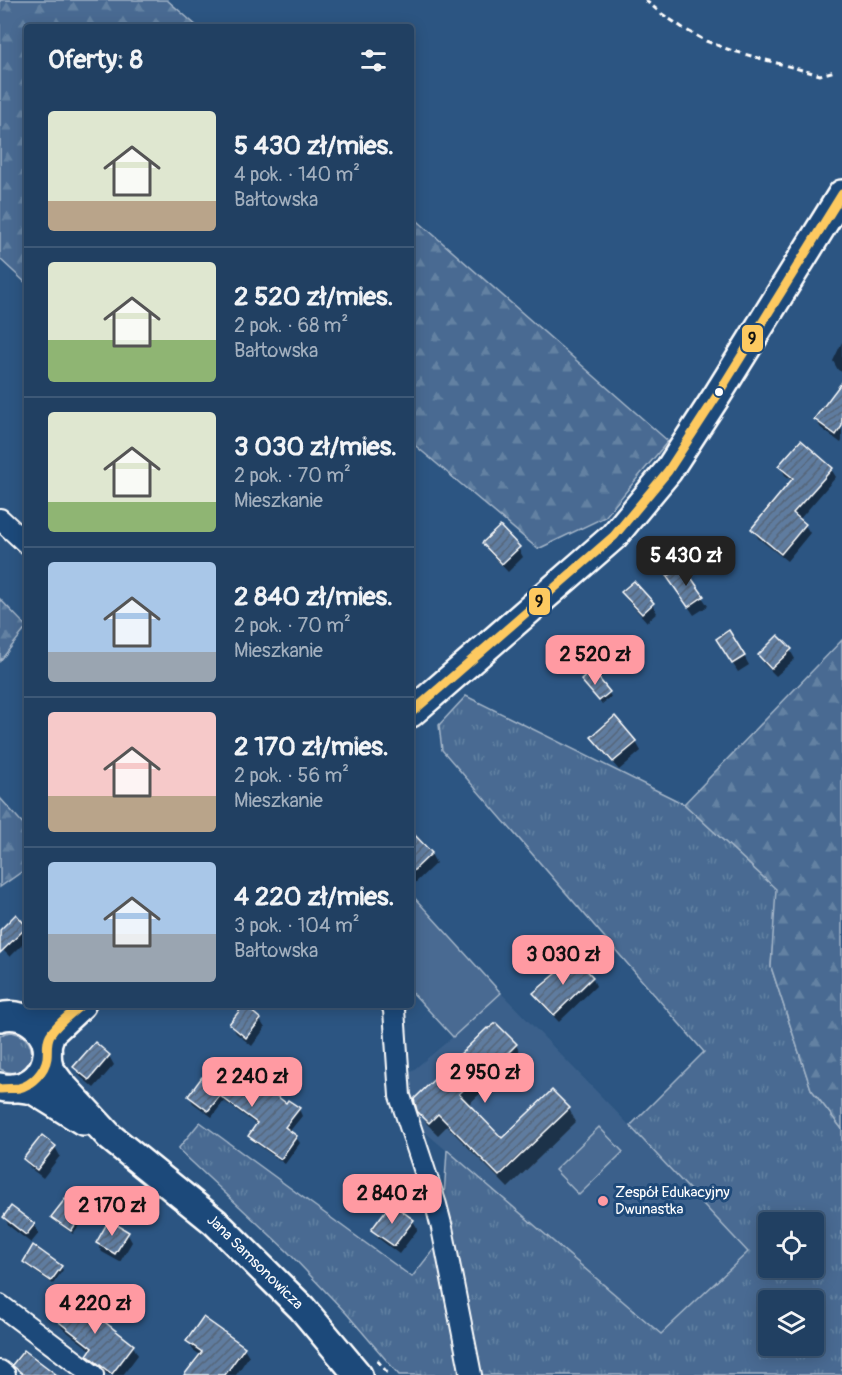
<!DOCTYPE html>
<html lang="pl">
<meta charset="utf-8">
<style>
body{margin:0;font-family:Pangolin,sans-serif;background:#2d4b6b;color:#f1f3f6;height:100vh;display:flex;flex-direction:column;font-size:22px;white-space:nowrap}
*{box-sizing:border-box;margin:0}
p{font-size:20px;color:#a2afbe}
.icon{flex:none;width:33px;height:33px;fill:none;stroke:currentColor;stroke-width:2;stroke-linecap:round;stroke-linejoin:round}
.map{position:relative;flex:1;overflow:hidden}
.details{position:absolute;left:24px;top:24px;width:390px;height:984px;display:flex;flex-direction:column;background:#214062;border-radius:6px;box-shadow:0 3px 15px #0003,0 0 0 2px #3e5977}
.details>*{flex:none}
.buttons{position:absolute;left:758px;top:1212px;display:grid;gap:12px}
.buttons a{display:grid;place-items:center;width:66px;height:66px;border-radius:6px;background:#214062;box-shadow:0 3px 15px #0003,0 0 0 2px #3e5977;font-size:30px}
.price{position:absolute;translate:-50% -51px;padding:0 14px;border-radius:12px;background:#ff9aa2;color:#111;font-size:20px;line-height:39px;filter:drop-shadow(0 2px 3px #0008)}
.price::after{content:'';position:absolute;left:50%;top:36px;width:18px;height:14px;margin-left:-9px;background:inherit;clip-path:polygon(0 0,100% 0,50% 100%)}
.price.selected{background:#222;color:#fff}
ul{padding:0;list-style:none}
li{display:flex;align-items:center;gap:18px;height:150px;padding:0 24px}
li+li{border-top:2px solid #3e5977}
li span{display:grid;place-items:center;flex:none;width:168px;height:120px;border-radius:6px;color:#555}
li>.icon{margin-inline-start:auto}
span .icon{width:72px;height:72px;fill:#fffc;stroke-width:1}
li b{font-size:26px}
h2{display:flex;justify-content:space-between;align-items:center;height:72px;padding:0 24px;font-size:26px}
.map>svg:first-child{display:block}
.built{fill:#3b618b}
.grass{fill:url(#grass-tufts);stroke:#a4b5c8;stroke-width:1.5;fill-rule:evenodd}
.forest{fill:url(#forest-firs);stroke:#a4b5c8;stroke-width:1.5}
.green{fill:#486b92;stroke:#a4b5c8;stroke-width:1.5}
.shadow{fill:#0007}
.building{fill:url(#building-hatch);stroke:#fff;stroke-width:1.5}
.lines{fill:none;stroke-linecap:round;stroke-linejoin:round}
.minor-casing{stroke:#fff;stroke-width:24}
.secondary-casing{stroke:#fff;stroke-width:32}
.path{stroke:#fff;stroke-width:3;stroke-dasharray:6 4.5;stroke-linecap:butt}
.minor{stroke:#1f4a7a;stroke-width:20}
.secondary{stroke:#1f4a7a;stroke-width:27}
.bus-1-casing{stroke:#1f4a7a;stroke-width:14}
.bus-1{stroke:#fdc960;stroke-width:9}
.bus-dot{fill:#fff;stroke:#1f4a7a;stroke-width:2}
.poi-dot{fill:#ff9aa2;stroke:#1f4a7a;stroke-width:2}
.labels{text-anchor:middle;stroke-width:6;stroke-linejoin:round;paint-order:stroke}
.poi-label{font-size:15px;fill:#fff;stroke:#1f4a7a;text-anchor:start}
.street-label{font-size:15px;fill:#fff;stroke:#1f4a7a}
.line-badge{stroke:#1f4a7a;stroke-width:2}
.pale-badge-label{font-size:16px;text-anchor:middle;font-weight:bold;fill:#111}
</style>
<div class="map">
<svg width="842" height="1375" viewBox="0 0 842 1375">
<defs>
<pattern id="grass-tufts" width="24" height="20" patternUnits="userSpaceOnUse" patternTransform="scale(1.5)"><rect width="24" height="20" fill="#486b92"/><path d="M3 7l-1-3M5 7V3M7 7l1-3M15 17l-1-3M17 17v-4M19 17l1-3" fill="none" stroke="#6381a2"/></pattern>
<pattern id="forest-firs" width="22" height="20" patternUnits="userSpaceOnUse" patternTransform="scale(1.5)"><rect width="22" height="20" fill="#486b92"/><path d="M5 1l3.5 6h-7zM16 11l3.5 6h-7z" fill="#6381a2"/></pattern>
<pattern id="building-hatch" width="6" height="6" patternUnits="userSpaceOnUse" patternTransform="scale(1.5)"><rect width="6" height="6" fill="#5e7c9f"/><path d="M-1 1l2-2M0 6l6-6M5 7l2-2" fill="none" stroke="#56667a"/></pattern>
</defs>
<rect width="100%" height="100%" fill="#2c5582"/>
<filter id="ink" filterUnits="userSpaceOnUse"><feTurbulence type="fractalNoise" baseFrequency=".0167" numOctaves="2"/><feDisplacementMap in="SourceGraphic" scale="12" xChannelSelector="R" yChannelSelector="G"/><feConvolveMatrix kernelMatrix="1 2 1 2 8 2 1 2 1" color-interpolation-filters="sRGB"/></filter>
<g filter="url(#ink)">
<path class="built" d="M501,993L630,1126L748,1252L661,1334L418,1126L410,1103L406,1076L453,1037Z"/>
<g class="grass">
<path d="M466,696L684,804L777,889L771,967L811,1089L842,1129V1375H399L346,1313L287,1251L178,1149L200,1122L412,1277L434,1249L442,1228L447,1150L661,1334L748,1252L630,1126L704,1052L442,750L439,725ZM768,1222H813V1268H768ZM768,1300H813V1346H768Z"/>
<path d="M12,1032C48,1040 28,1085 0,1069V1036L5,1033Z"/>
</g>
<g class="forest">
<path d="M0,0H167L198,27H27V284L0,259Z"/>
<path d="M411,215L668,441L605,517L538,549L411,442Z"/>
<path d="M0,599L27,627L0,661Z"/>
<path d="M842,640V1129L811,1089L771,967L776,889L684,804Z"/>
<path d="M0,798L27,828V868L0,887Z"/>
</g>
<g class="green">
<path d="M411,894L501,993L453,1037L411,991Z"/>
<path d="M599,1127L623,1152L579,1195L555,1170Z"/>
</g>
<g class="shadow">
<path d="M842,342V372L838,370L833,361Z"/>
<path d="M842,398V441L841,443L821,428L816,420Z"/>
<path d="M780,466L831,469L836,477L799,520L805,525L810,533L787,561L758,538L753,529L792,481L785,475Z"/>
<path d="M411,527L415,534L411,538Z"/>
<path d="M484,543L518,548L523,557L508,572L489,552Z"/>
<path d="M683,568L708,606L694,615L674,586Z"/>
<path d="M623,593L652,604L657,613L647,622L628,601Z"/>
<path d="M723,648L744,656L749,665L738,672Z"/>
<path d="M790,650L795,659L776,676L764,664L759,655Z"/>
<path d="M585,684L609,693L611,697L602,704Z"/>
<path d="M593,737L636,742L641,751L619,770L598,746Z"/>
<path d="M411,833L431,854L436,863L414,884L411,881Z"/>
<path d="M16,916L27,927V940L10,957L0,947V932Z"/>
<path d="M592,977L596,986L559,1022L540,1002L535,994Z"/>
<path d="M260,1020L265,1028L252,1046L236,1033L231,1024Z"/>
<path d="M95,1044L109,1056L114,1065L94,1088L80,1076L75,1067Z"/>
<path d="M516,1045L523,1058L510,1071L507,1068L468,1105L502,1140L569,1109L576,1122L508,1188L447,1126L438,1135L427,1124L419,1110L415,1100Z"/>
<path d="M215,1089L269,1095L299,1109L302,1116L289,1132L296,1137L300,1143L285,1164L254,1142L250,1136L257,1125L224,1101L212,1117L193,1103L189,1096Z"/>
<path d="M55,1147L60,1156L43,1178L30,1168L25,1159Z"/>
<path d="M82,1215L84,1218L73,1234L55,1221L53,1217Z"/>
<path d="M4,1217L34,1225L39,1233L31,1243L9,1226Z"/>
<path d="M413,1221L418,1229L399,1254L378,1238L373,1230Z"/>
<path d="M127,1233L132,1242L120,1262L102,1252L97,1243Z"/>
<path d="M25,1262L61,1267L63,1270L53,1284L27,1266Z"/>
<path d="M57,1319L133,1346L138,1355L123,1375H108L94,1364L89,1355L92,1351L62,1328Z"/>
<path d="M188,1341L244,1348L249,1356L236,1375H186L202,1356L193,1350Z"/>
</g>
<g class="building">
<path d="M842,382V426L836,435L814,419Z"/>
<path d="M801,440L833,468L793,513L806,524L781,554L751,529L793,478L778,466Z"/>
<path d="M500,526L520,547L502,564L482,543Z"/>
<path d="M683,566L704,596L688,607L667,577Z"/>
<path d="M634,581L654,603L642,614L621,592Z"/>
<path d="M729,630L745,656L732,664L716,639Z"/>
<path d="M778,635L792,649L771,669L758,655Z"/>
<path d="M592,670L610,692L599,701L581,680Z"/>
<path d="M615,716L637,742L613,762L591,737Z"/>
<path d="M411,831L432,853L411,873Z"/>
<path d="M16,914L27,927L0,953V930Z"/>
<path d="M575,958L593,977L554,1015L533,993Z"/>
<path d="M244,1005L261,1019L246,1038L229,1024Z"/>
<path d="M496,1023L517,1044L502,1059L498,1055L459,1094L502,1138L552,1090L570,1108L499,1176L438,1114L429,1123L417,1111L414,1099L487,1028L488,1029Z"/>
<path d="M95,1042L110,1055L89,1080L73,1067Z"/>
<path d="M232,1065L268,1093L269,1090L286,1103L288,1100L300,1108L285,1127L297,1136L281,1159L248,1136L257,1123L220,1096L208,1111L188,1096L202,1077L215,1087Z"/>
<path d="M42,1135L56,1146L37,1170L23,1159Z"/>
<path d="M65,1199L83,1214L71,1231L51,1217Z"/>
<path d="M391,1203L414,1220L394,1246L371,1230Z"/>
<path d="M11,1206L35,1224L26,1235L3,1217Z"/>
<path d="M109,1220L129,1232L115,1254L96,1243Z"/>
<path d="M33,1245L62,1266L51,1281L23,1262Z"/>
<path d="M73,1297L134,1345L112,1374L87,1355L92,1348L55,1319Z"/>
<path d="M203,1317L245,1347L225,1375H184L202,1352L186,1341Z"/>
<path d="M24,1350L57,1375H24L12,1365Z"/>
</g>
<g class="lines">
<g class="minor-casing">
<g id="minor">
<path d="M0,519L27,544"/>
<path d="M392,1005L394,1010L400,1096L436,1205L442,1228L471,1375"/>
<path d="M0,1305L93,1375"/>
<path d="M0,1371L5,1375"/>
</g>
</g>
<g class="secondary-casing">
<g id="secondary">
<path d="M411,713L614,536L668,471L718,394L842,194"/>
<path d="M0,1017C11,1014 22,1016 31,1022C66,1046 40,1097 0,1087"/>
<path d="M26,1018L37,1015L53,1005"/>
<path d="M47,1045L51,1033L81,1005"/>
<path id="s1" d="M47,1056L49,1068L60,1083L110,1137L215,1222L302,1308L358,1375"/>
<path d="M19,1088L33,1090L83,1121"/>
</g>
</g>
<g class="path">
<path d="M645,0L662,14L686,30L706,41L730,50L820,75L835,71"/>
<path d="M377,1360L389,1375"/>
</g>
<use href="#minor" class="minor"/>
<use href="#secondary" class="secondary"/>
<g class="bus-1-casing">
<g id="bus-1">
<path d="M411,713L614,536L668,471L718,394L842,194"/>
<path d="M0,1089C6,1088 13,1089 19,1088C32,1085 45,1071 47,1058C48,1050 46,1042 50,1035C57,1023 71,1014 81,1005"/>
</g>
</g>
<use href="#bus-1" class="bus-1"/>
</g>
</g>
<circle class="bus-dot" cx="719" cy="392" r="5"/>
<circle class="poi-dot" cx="603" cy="1201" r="6"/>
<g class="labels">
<g class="poi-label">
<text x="615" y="1197">Zespół Edukacyjny<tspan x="615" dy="17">Dwunastka</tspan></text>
</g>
<g class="street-label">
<text dy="5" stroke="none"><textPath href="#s1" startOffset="296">Jana Samsonowicza</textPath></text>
</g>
</g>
<g class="line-badge">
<rect x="741" y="324" width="23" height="29" rx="6" fill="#fdc960"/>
<rect x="528" y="587" width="23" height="29" rx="6" fill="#fdc960"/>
</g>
<g class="pale-badge-label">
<text x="752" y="344">9</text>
<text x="539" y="607">9</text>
</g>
</svg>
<div class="buttons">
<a><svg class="icon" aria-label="locate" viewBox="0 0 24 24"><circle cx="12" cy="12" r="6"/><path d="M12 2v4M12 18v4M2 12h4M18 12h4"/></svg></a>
<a><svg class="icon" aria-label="layers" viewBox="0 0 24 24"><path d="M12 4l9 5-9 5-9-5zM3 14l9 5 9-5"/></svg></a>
</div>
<b class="price selected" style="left:686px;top:587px">5 430 zł</b>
<b class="price" style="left:595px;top:686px">2 520 zł</b>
<b class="price" style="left:563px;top:986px">3 030 zł</b>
<b class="price" style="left:485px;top:1104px">2 950 zł</b>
<b class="price" style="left:252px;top:1108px">2 240 zł</b>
<b class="price" style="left:392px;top:1225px">2 840 zł</b>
<b class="price" style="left:112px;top:1237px">2 170 zł</b>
<b class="price" style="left:95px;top:1335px">4 220 zł</b>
<section class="details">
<h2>Oferty: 8<svg class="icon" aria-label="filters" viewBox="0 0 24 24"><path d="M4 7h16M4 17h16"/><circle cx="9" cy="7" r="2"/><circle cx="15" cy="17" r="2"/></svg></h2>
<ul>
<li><span style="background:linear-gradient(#dfe7d0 75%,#b9a48a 0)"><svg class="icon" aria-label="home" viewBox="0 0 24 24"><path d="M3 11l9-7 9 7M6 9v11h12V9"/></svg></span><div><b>5 430 zł/mies.</b><p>4 pok. · 140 m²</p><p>Bałtowska</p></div></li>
<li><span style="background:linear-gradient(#dfe7d0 65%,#8fb573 0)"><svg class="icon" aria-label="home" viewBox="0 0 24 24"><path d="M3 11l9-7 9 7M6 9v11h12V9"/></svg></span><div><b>2 520 zł/mies.</b><p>2 pok. · 68 m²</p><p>Bałtowska</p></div></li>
<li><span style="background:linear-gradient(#dfe7d0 75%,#8fb573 0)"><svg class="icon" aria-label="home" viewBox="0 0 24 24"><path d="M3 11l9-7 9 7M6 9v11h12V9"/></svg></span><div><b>3 030 zł/mies.</b><p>2 pok. · 70 m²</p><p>Mieszkanie</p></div></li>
<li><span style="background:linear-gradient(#a9c7e8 75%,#9aa5b1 0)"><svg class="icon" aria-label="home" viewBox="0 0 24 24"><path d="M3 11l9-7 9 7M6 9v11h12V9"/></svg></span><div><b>2 840 zł/mies.</b><p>2 pok. · 70 m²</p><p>Mieszkanie</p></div></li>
<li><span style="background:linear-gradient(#f6c9c9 70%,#b9a48a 0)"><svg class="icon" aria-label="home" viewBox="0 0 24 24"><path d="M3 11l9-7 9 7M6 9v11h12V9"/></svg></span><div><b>2 170 zł/mies.</b><p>2 pok. · 56 m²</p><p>Mieszkanie</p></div></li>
<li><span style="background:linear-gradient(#a9c7e8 60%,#9aa5b1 0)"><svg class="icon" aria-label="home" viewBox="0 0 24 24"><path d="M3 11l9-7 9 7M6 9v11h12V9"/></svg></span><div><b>4 220 zł/mies.</b><p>3 pok. · 104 m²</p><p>Bałtowska</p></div></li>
</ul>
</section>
</div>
